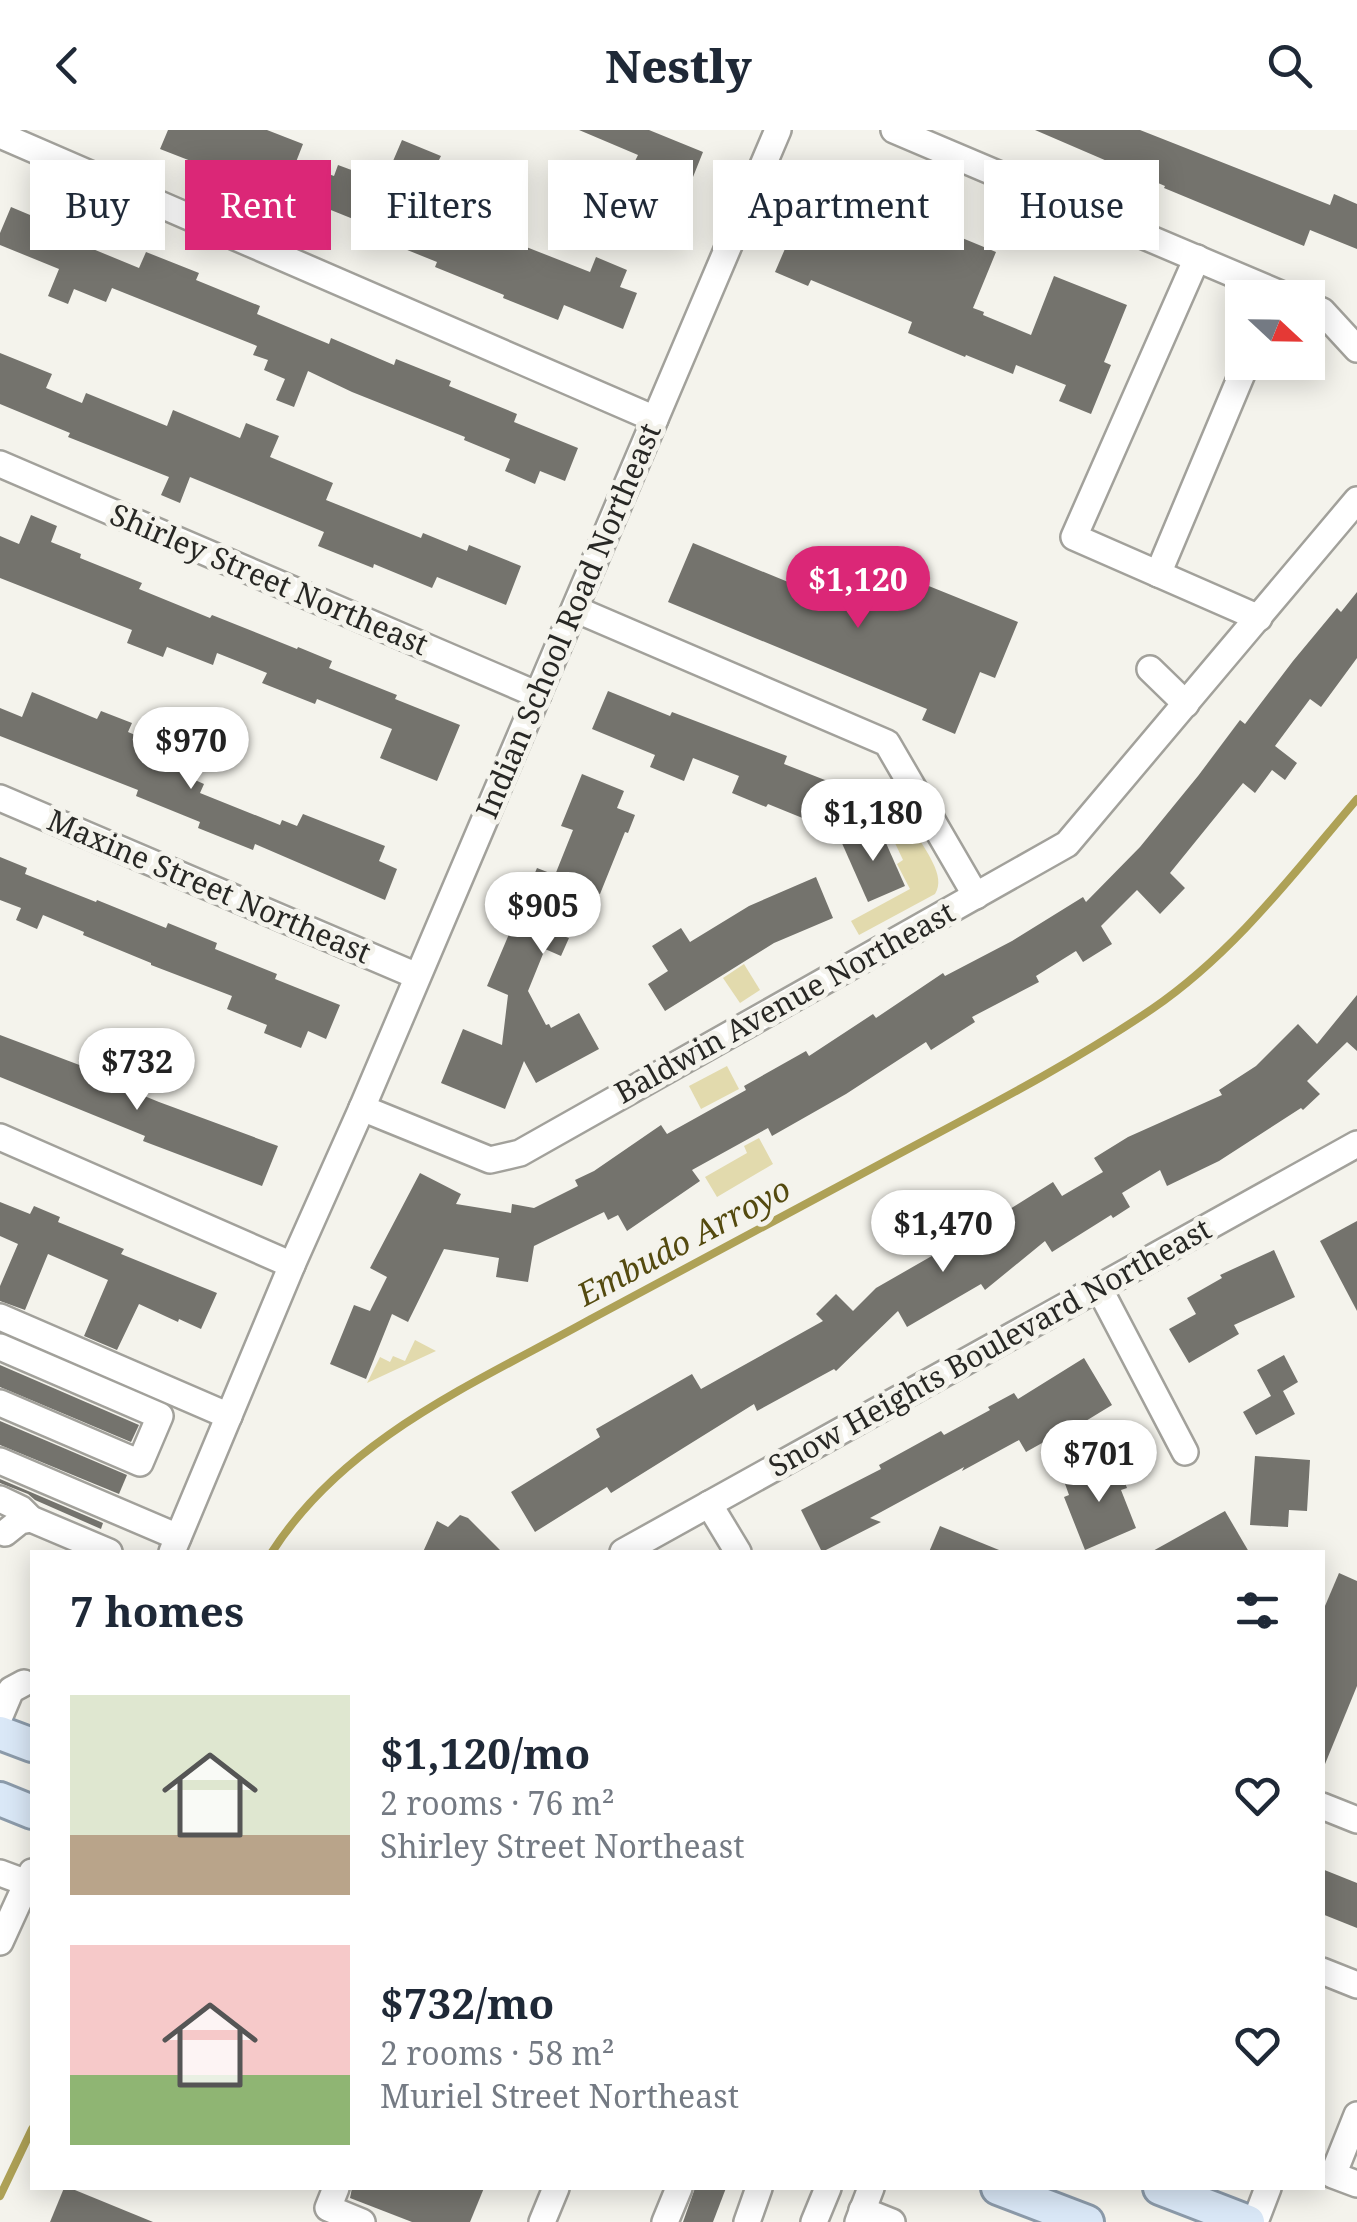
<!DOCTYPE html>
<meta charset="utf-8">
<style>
body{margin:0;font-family:"Noto Serif",serif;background:#f2f2f3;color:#1f2937;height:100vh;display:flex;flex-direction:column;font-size:38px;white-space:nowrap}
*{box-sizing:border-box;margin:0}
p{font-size:32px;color:#747a83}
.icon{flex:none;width:55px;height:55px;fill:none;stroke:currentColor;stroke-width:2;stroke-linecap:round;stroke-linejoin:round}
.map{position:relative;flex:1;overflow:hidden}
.side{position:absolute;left:30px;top:1420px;width:1295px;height:640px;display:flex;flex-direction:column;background:#fff;border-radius:0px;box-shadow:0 5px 25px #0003}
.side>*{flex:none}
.banner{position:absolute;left:30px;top:30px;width:1298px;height:90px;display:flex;gap:20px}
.needle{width:65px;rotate:112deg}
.buttons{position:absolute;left:1225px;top:150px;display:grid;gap:20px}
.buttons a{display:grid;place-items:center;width:100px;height:100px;border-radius:0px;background:#fff;box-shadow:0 5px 25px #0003;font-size:50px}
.price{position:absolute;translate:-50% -85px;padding:0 22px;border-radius:35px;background:#fff;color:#222;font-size:32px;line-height:65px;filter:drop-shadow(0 2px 5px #0008)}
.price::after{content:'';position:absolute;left:50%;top:60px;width:30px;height:22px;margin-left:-15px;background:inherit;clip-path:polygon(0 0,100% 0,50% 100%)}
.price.on{background:#db2777;color:#fff}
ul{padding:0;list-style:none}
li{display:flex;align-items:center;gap:30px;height:250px;padding:0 40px}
li span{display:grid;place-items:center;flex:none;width:280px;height:200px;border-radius:0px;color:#555}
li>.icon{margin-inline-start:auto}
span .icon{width:120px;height:120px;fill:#fffc;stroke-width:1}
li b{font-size:42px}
h2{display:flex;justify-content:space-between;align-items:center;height:120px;padding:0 40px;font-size:42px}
.tag{padding:0 35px;border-radius:0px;background:#fff;box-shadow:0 5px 25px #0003;font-size:35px;line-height:90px}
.tag.on{background:#db2777;color:#fff}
header{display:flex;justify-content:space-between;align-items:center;height:130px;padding:0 40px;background:#fff;font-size:45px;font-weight:800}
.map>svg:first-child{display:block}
.green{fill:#e2daad}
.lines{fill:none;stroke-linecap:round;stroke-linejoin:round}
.stream{stroke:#aea156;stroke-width:8}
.building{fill:#74736d}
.minor-casing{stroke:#a2a19b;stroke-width:30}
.major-casing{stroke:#8c9baa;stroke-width:38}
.minor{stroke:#fff;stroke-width:25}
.major{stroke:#dae8f7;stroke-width:32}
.labels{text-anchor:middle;stroke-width:10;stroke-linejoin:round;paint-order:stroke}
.street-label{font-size:30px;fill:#282825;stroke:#f4f3ec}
.water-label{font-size:32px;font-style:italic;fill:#544a0f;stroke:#f4f3ec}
</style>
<header><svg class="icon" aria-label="back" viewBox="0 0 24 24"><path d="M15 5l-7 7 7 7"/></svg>Nestly<svg class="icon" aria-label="search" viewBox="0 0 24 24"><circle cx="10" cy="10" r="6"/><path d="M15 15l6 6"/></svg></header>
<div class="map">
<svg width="1357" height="2092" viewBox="0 0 1357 2092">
<rect width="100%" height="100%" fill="#f4f3ec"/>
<g class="green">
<path d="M915,702C924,719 947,746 935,764L859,805L851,791L910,759L897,734L903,730L895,713Z"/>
<path d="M744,834L760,860L740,873L723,848Z"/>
<path d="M727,936L739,959L701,979L689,956Z"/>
<path d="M759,1008L773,1034L717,1067L705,1047L747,1023L744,1016Z"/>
<path d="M415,1210L436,1221L367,1253L380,1227L390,1232L393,1226L405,1231Z"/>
</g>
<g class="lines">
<g class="stream">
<path d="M272,1422C346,1307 476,1253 591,1189C693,1134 795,1079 897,1025C983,979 1071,934 1152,879C1234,823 1294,743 1357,669"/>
<path d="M0,2066L32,1999"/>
</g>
</g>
<g class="building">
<path d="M168,0H267L303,14L296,32L334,46L338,35L373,48L365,68L401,83L415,48L390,38L402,10L441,26L439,30L491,51L478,84L516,99L511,111L590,142L596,127L627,140L620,157L637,163L623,199L564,175L558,190L503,168L504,165L435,137L437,132L370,105L373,97L217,34L214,40L160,19Z"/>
<path d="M579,0H649L703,22L689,57L633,35L638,25Z"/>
<path d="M1035,0H1140L1330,75L1334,64L1357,74V119L1310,100L1304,116L1164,58L1165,56Z"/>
<path d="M812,56L946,113L950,103L996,122L973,178L984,182L983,185L1031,205L1054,146L1127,175L1104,232L1111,235L1091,284L1059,271L1066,255L1016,235L1013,244L966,225L965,227L908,203L912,192L811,150L808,156L775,142Z"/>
<path d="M11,77L73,103L75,98L93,105L88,117L139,138L146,122L199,143L196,150L260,176L257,184L329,214L331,208L394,235L396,229L451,251L449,256L517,284L514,292L578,318L565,351L540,341L535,354L505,341L510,329L464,310L465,307L352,262L308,241L294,277L276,270L285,249L264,240L268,230L253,225L257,216L112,158L106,172L74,159L68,174L48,166L59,139L0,115V103Z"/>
<path d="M0,223L52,244L46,258L82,273L86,263L167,296L173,280L240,308L246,293L279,306L270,327L333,353L326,370L421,408L423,403L467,421L469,415L521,436L506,475L437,447L432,458L374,434L373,438L318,416L324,402L190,347L180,373L161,365L169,347L68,307L70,303L0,274Z"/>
<path d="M31,385L57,396L51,412L81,424L80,428L142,453L139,459L210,488L212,485L297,519L298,517L332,531L329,538L397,565L395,569L460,595L437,651L380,628L392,599L317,569L315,574L262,553L267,543L217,523L213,535L167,517L163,527L127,513L132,500L0,448V406L19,414Z"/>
<path d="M693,413L866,484L872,471L886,476L899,444L1018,492L995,548L980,542L955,604L922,590L927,579L668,472Z"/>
<path d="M1357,462V528L1321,577L1310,569L1275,616L1297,633L1285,650L1272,640L1255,663L1243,653L1170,743L1185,758L1160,784L1137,760L1101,796L1112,814L1083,832L1076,821L1036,846L1039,852L972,887L975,892L931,920L926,912L846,964L772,1006L768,998L692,1040L700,1051L627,1101L618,1085L608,1090L604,1082L534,1116L528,1152L496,1147L499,1128L444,1119L408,1192L392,1184L366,1249L330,1234L354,1175L370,1181L387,1147L370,1138L420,1043L461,1064L456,1074L511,1083L512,1074L534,1078L578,1056L575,1050L594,1041L661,995L667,1004L746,960L744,956L806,921L809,926L873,884L876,888L943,843L945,846L1012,811L1083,767L1086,772L1140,717L1198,646L1240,590L1245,594L1293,531L1337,478L1341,482Z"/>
<path d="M608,561L670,586L672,582L787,626L784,634L848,659L832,700L768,674L766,677L732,663L739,646L693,628L684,651L650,637L655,625L592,599Z"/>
<path d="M32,562L97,589L101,581L132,593L128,602L193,629L186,646L204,654L200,663L280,695L282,690L297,696L303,684L385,716L379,731L397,739L385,770L255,714L253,720L198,698L200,692L136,666L138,660L0,606V578L22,587Z"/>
<path d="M582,644L624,661L617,678L635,685L628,703L625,702L600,764L582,757L563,806L569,808L561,826L545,819L528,861L546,895L549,894L551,898L579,883L599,919L536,953L524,931L505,979L441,953L463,899L502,915L508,865L487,856L537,738L555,745L573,700L561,696Z"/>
<path d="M878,695L905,756L868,772L841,711Z"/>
<path d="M0,727L27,738L25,744L96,772L97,770L166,798L168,793L217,813L215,819L277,844L275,849L340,875L326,909L308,901L301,918L264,903L267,895L227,879L232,866L151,835V833L83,805L84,802L43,785L37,799L16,790L21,778L0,770Z"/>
<path d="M816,747L833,788L774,813L665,881L648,854L668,841L652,816L681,798L690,812L749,776Z"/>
<path d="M1357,865V921L1347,912L1307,951L1320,964L1303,980L1301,978L1219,1031L1167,1056L1160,1040L1122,1063L1130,1077L1113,1088L1111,1085L1052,1122L1045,1111L985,1160L981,1154L907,1197L898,1181L836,1241L834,1239L757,1281L754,1274L611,1363L607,1357L535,1402L511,1362L600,1307L596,1299L692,1244L701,1259L823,1191L816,1184L836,1164L853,1181L876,1158L944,1119L949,1128L1005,1082L1053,1052L1062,1066L1103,1042L1094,1028L1128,1007L1222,965L1219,960L1256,936L1298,894L1317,914Z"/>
<path d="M0,905L90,939L88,943L159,972L278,1016L262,1056L143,1011L145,1006L0,947Z"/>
<path d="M0,1072L30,1084L34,1076L60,1087L58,1092L124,1119L121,1124L217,1163L201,1199L179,1189L178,1192L139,1174L117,1220L84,1206L108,1150L48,1124L25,1180L0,1171V1156L18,1114L0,1106Z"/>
<path d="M1357,1091V1181L1320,1111Z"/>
<path d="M1274,1120L1295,1167L1234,1195L1239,1204L1189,1233L1169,1199L1196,1184L1187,1168L1222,1148L1220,1145Z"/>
<path d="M1284,1225L1298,1252L1283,1261L1295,1284L1256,1305L1243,1282L1271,1266L1257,1240Z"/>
<path d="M1084,1228L1112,1275L1053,1311L1051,1308L1026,1322L1019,1310L962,1341L964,1337L870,1388L881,1392L822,1422L801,1380L881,1339L879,1335L941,1301L944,1305L990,1280L988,1277L1014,1263L1018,1269Z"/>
<path d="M0,1235L139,1295L131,1312L0,1257Z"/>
<path d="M0,1291L127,1345L119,1364L0,1315Z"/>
<path d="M1255,1326L1310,1330L1307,1381L1289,1380L1288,1397L1250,1395Z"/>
<path d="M1116,1330L1127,1358L1121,1360L1136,1398L1085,1420L1064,1367L1069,1365L1064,1351Z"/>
<path d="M0,1349L103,1393L101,1399L35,1370L28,1364L0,1353Z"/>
<path d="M1225,1381L1249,1422H1151Z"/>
<path d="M460,1385L468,1388L502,1422H423L437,1391L448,1397Z"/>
<path d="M940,1396L1004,1422H929Z"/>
<path d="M1339,1443L1357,1451V1556L1323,1639L1322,1483Z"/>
<path d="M1322,1739L1357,1753V1798L1322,1784Z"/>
<path d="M64,2058H70L153,2092H50Z"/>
<path d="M352,2058H484L470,2092H412L350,2068Z"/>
<path d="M695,2058H726L713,2092H683Z"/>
</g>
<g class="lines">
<g class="minor-casing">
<g id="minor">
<path d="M894,0L1290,168"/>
<path d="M0,5L655,289"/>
<path d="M1197,128L1074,407L1259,488"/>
<path d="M1308,175L1322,181L1357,219"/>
<path d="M0,334L538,565"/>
<path d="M1158,444L1247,232"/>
<path d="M575,479L887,613L976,766"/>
<path d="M1150,539L1186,574"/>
<path d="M0,668L417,846"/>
<path d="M362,978L490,1030L520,1023L1067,714L1357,370"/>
<path d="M0,1007L292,1135"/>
<path d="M1099,1158L1185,1322"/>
<path d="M0,1187L229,1286"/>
<path d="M0,1217L160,1286L140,1333L0,1273"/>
<path d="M0,1331L178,1407"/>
<path d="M0,1369L21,1379L31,1389L109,1422"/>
<path d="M709,1374L738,1422"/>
<path d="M5,1403L20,1391L31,1389"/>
<path d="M172,1422L292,1135L362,978L778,0"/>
<path d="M623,1422L1357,1014"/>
<path d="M0,1586L11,1560L24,1553"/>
<path d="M1322,1676L1357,1690"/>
<path d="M0,1743L27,1753"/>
<path d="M0,1812L32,1742"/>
<path d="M1322,1841L1357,1855"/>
<path d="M1357,1985L1333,2045L1357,2054"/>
<path d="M336,2058L328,2078L362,2092"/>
<path d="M862,2080L892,2092"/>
<path d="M542,2092L556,2058"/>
<path d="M665,2092L679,2058"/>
<path d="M747,2092L759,2058"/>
<path d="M814,2092L828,2058"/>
<path d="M858,2092L871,2058"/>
<path d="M1255,2092L1268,2058"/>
</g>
</g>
<g class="major-casing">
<g id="major">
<path d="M0,1603L32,1615"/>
<path d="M0,1669L32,1682"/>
<path d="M998,2058L1087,2092"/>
<path d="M1160,2058L1248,2092"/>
</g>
</g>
<use href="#minor" class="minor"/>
<use href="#major" class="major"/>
</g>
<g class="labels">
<g class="street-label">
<text transform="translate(269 450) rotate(23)" y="10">Shirley Street Northeast</text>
<text transform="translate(569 491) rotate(-67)" y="10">Indian School Road Northeast</text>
<text transform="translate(209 757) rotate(23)" y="10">Maxine Street Northeast</text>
<text transform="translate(785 873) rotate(-29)" y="10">Baldwin Avenue Northeast</text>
<text transform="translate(990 1218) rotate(-29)" y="10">Snow Heights Boulevard Northeast</text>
</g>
<g class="water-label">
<text transform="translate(684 1112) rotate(-28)" y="11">Embudo Arroyo</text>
</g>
</g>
</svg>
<div class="buttons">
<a><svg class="needle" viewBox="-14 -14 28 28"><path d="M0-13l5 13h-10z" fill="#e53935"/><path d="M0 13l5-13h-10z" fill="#747a83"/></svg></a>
</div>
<b class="price on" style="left:858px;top:501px">$1,120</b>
<b class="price" style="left:191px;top:662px">$970</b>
<b class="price" style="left:873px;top:734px">$1,180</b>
<b class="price" style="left:543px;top:827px">$905</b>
<b class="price" style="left:137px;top:983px">$732</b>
<b class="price" style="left:943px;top:1145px">$1,470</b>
<b class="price" style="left:1099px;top:1375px">$701</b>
<div class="banner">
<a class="tag">Buy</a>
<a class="tag on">Rent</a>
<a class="tag">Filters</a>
<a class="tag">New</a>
<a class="tag">Apartment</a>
<a class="tag">House</a>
</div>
<section class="side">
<h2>7 homes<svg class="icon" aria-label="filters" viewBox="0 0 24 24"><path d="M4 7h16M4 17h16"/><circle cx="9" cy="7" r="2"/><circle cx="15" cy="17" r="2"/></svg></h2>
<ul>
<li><span style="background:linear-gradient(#dfe7d0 70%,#b9a48a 0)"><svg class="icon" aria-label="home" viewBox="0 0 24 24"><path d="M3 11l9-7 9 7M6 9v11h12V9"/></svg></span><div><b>$1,120/mo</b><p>2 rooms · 76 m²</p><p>Shirley Street Northeast</p></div><svg class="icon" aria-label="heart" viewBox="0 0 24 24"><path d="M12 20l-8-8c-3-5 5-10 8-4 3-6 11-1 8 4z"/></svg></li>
<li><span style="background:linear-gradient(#f6c9c9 65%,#8fb573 0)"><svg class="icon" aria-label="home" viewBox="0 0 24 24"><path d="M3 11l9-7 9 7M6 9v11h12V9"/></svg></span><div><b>$732/mo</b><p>2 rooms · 58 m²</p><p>Muriel Street Northeast</p></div><svg class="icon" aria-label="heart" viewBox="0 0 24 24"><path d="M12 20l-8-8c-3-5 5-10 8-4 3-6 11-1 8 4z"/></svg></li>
</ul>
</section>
</div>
